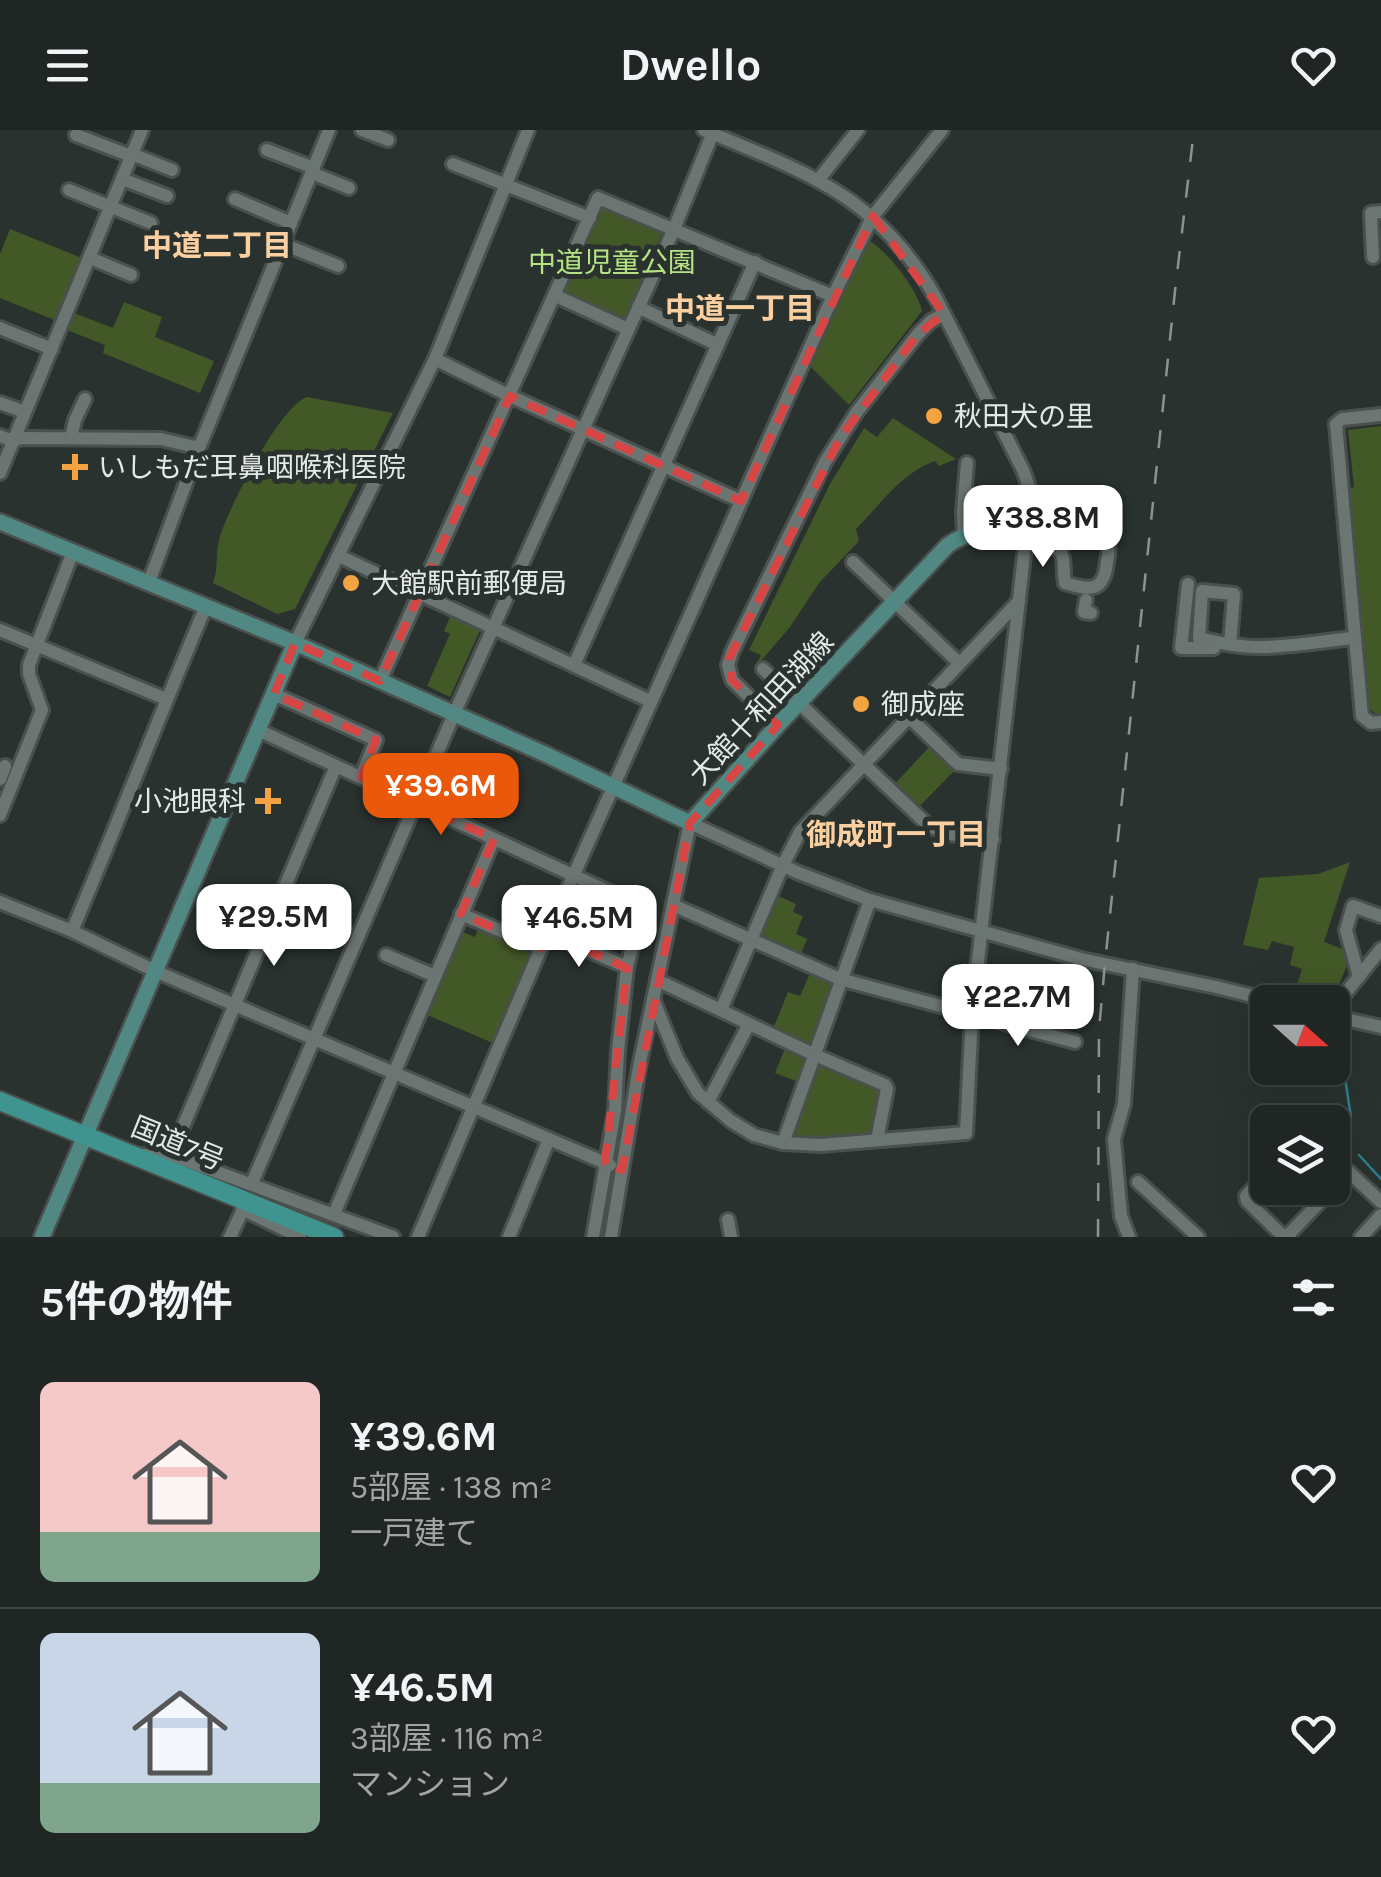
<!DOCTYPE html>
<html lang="ja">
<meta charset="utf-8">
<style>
body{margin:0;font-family:Karla,"Noto Sans JP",sans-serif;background:#2c3230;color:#f1f3f6;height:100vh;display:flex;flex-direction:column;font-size:38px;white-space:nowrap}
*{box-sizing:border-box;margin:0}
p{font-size:32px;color:#a1a5a6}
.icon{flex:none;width:55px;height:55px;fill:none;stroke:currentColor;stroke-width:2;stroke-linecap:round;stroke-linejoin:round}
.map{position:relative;height:1107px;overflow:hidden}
.drawer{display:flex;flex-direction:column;background:#1f2623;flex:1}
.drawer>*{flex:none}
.needle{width:65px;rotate:111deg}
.fabs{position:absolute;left:1250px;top:855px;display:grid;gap:20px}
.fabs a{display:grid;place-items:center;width:100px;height:100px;border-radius:15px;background:#1f2623;box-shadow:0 10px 40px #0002,0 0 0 2px #3c4341;font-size:50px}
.price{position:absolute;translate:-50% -85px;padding:0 22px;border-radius:20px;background:#fff;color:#222;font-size:32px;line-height:65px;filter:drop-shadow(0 2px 5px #0008)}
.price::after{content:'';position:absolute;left:50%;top:60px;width:30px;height:22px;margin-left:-15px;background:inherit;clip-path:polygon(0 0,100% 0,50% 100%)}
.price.selected{background:#ea580c;color:#fff}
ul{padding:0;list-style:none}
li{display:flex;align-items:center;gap:30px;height:250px;padding:0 40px}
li+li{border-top:2px solid #3c4341}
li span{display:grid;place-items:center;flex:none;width:280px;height:200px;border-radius:15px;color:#555}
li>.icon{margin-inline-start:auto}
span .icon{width:120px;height:120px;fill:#fffc;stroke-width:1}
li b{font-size:42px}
h2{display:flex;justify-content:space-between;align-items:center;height:120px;padding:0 40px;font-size:42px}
header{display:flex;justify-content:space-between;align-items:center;height:130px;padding:0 40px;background:#1f2623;font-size:45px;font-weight:700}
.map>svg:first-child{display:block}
.green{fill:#425826}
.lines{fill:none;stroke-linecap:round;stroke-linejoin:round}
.stream{stroke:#2c818f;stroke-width:2.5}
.minor-casing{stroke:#49504d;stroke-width:18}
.major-casing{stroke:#49504d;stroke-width:20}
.highway-casing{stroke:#49504d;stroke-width:22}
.minor{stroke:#6b7571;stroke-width:12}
.major{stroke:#518883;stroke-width:15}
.highway{stroke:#3f948f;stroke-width:18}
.rail{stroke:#8b928f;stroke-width:2.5;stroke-dasharray:18 18;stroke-linecap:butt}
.marked{fill:none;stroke:#d84545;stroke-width:8;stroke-dasharray:20 12;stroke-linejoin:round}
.poi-dot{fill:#f3a442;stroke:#29322f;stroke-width:4}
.labels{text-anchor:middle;stroke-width:10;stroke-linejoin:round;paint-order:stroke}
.park-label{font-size:28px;fill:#b5e282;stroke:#29322f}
.poi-label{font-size:28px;fill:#e4e9e7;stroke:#29322f;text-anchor:start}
.street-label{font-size:28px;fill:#e4e9e7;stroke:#29322f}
.neighbourhood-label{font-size:30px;font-weight:bold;fill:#fbcf9f;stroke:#29322f}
</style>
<header><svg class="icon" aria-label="menu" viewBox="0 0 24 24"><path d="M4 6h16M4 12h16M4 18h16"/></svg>Dwello<svg class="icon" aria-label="heart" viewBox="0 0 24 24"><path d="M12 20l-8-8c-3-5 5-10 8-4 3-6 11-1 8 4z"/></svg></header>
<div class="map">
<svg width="1381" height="1107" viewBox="0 0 1381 1107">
<rect width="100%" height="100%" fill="#29322f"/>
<g class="green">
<path d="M601,74L660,98L662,103L623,192L563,166L561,161Z"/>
<path d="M10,99L82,128L57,191L0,168V124Z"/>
<path d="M868,110C888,121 917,159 922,181L849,275L810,236L862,116Z"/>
<path d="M124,172L162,187L155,207L214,231L200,263L103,223L105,215L67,200L74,183L113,198Z"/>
<path d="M307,267L393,283L295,479L277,484L213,453C219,437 215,422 220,406C230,376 279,277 307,267Z"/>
<path d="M893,288L956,329L939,336L935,331C900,344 882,373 856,399L859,411L819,453L790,497L754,539L761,525L749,520L830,354L864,298L877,307Z"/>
<path d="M1381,296V584L1377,585L1367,577L1348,359L1354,357L1348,300Z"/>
<path d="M451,485L481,498L450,567L427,556L450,504L444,501Z"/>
<path d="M933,613L958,637L915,681L891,658Z"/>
<path d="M1350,732L1324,812L1348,821L1349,830L1333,870C1322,876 1306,872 1293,868L1302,839L1290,835L1294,817L1272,811L1268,820L1243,815L1259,748L1318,744Z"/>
<path d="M776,765L796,774L793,782L803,786L796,804L807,809L801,824L762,807L760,802Z"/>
<path d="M479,796L530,816L532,822L493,913L425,884L460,801L475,807Z"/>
<path d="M811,841L832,849L835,855L814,914L809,916L773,899L788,862L800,866Z"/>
<path d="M786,916L807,924L808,930L801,953L775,943Z"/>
<path d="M815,929L883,955L873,1008L826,1012L787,1009Z"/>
</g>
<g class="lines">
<g class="stream">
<path d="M1346,898L1345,948L1351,987"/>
<path d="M1359,1025L1381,1049"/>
</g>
<g class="minor-casing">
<g id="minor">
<path d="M362,0L388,10"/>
<path d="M76,5L131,26"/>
<path d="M267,20L314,38"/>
<path d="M132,24L172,40"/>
<path d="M453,34L590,88"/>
<path d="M312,43L349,58"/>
<path d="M122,49L167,66"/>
<path d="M819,49L858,0"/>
<path d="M69,60L151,93"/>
<path d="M235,69L291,93"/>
<path d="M283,114L338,136"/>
<path d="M1373,127L1371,83L1381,82"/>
<path d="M90,128L131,145"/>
<path d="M554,165L628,199"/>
<path d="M638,177L718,215"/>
<path d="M0,198L52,219"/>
<path d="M435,229L510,266L741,371"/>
<path d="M0,273L25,282"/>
<path d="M1381,285L1342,289L1336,294L1362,586L1371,593L1381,592"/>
<path d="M0,306L13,311L21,308L161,309L199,318"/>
<path d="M71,308L75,290L85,269"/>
<path d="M0,343L142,0"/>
<path d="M1026,404L1037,406L1044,400L1103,408C1110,417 1109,421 1107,432C1104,462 1091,461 1065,453C1061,434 1071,418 1043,414L1037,406"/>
<path d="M964,406L963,382L967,333"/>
<path d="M339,426L650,571"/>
<path d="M853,432L958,532"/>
<path d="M149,452L199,318L329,0"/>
<path d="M1188,454L1181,518H1214"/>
<path d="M1086,470L1084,482L1091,483"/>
<path d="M0,500L166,569"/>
<path d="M295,513L435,229L528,0"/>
<path d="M1230,514L1234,464L1202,461L1199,508C1220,513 1242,518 1264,517C1294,516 1324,511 1354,508"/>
<path d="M574,535L755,132"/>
<path d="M763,539L929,696L949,704L993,709"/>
<path d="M380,551L598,68L833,166"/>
<path d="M274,564L376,610L361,647"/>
<path d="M908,586L958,634L1001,639"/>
<path d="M778,595L732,550L728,535L732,522L825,332L856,283L918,204L931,191L944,184"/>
<path d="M258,600L642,777L627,837L618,921L615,981L593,1107"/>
<path d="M0,649L5,636"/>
<path d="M0,685L42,580L29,544V535L73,422"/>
<path d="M0,772L72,801L155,841L610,1035"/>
<path d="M673,775L840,849L1075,912"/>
<path d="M461,784L541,818"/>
<path d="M72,801C118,693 160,584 206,476"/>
<path d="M548,803L627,837"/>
<path d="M386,825L435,846"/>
<path d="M1359,847L1346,800L1353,776L1381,786"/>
<path d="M657,850L815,925L885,955L887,959L877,1010"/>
<path d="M653,869L677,928L698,963L731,991L754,1005L783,1013L821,1015L966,1003L972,884L1030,372L1029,357L1023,340L936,168C877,65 807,43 704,0"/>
<path d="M721,880L783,735L800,702L1019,471"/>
<path d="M1332,880L1381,819"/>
<path d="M1332,886L1381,897"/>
<path d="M708,972L749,894"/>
<path d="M783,1013L870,770"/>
<path d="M141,1025H171L393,1107"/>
<path d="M171,1025L336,636"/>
<path d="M1332,1034L1349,1042"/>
<path d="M1268,1043L1246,1066L1247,1071L1281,1104L1290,1107"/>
<path d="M1138,1052L1198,1107"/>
<path d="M252,1053L454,584L674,99L714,0"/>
<path d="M242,1079L300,1107"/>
<path d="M334,1084L494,709"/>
<path d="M728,1090L731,1107"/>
<path d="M1288,1105L1349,1042L1381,1072"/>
<path d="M230,1107L246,1073"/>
<path d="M418,1107L541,818L833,166L873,86L942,0"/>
<path d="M509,1107L549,1009"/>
<path d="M611,1107L639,937L690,693L799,743L870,770L1081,829L1216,857L1277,872"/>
<path d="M1129,1107L1121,1086L1114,1009L1124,974L1133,839"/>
<path d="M1361,1107L1381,1085"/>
</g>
</g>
<g class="major-casing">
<g id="major">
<path d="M0,392L295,513L547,625L690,693L778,595L948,415C973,397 997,402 1026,404"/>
<path d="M42,1107L295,513"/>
</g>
</g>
<g class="highway-casing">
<path id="highway" d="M0,971L334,1107"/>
</g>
<use href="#minor" class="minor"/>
<use href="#major" class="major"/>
<use href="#highway" class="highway"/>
<path class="rail" d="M1098,1107L1099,900L1105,833L1175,161L1194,0"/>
</g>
<path class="marked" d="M873,86L944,184L918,204L840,308L729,529L732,550L778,595L690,693L622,1040L605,1033L627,838L548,803L541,818L461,784L494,709L361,647L376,610L274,564L295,513L380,551L510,266L741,371Z"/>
<g class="poi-dot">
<circle cx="934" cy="286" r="10"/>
<path d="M70 322h10v10h10v10h-10v10h-10v-10h-10v-10h10z"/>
<circle cx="351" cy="453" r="10"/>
<circle cx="861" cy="574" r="10"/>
<path d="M263 656h10v10h10v10h-10v10h-10v-10h-10v-10h10z"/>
</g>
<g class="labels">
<g class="park-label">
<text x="612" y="142">中道児童公園</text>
</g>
<g class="poi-label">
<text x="954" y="296">秋田犬の里</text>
<text x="98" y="347">いしもだ耳鼻咽喉科医院</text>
<text x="371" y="463">大館駅前郵便局</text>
<text x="881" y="584">御成座</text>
<text x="246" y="681" text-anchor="end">小池眼科</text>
</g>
<g class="street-label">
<text transform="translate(761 578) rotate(-47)" y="10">大館十和田湖線</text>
<text transform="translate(178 1013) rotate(22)" y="10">国道7号</text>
</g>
<g class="neighbourhood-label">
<text x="217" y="126">中道二丁目</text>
<text x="740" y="189">中道一丁目</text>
<text x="896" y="715">御成町一丁目</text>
</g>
</g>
</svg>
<div class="fabs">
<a><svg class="needle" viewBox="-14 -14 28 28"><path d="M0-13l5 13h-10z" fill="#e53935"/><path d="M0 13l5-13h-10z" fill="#a1a5a6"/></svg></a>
<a><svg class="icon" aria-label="layers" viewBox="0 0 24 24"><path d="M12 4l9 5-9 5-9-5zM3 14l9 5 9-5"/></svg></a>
</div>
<b class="price" style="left:1043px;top:440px">¥38.8M</b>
<b class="price selected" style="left:441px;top:708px">¥39.6M</b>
<b class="price" style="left:274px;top:839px">¥29.5M</b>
<b class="price" style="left:579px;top:840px">¥46.5M</b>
<b class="price" style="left:1018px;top:919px">¥22.7M</b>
</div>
<section class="drawer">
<h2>5件の物件<svg class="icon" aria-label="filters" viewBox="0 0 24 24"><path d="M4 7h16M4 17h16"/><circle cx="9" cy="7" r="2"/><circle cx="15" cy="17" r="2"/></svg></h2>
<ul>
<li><span style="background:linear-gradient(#f6c9c9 75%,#7fa58c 0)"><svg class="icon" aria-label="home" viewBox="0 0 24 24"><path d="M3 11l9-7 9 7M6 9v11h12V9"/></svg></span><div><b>¥39.6M</b><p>5部屋 · 138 m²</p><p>一戸建て</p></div><svg class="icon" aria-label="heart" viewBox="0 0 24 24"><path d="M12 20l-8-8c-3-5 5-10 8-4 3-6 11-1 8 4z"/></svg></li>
<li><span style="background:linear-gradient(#c9d6e8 75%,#7fa58c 0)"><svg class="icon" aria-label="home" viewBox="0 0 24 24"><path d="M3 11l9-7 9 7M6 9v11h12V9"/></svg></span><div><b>¥46.5M</b><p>3部屋 · 116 m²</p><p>マンション</p></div><svg class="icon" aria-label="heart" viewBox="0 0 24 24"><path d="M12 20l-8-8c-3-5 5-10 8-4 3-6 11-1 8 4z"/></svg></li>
</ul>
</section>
